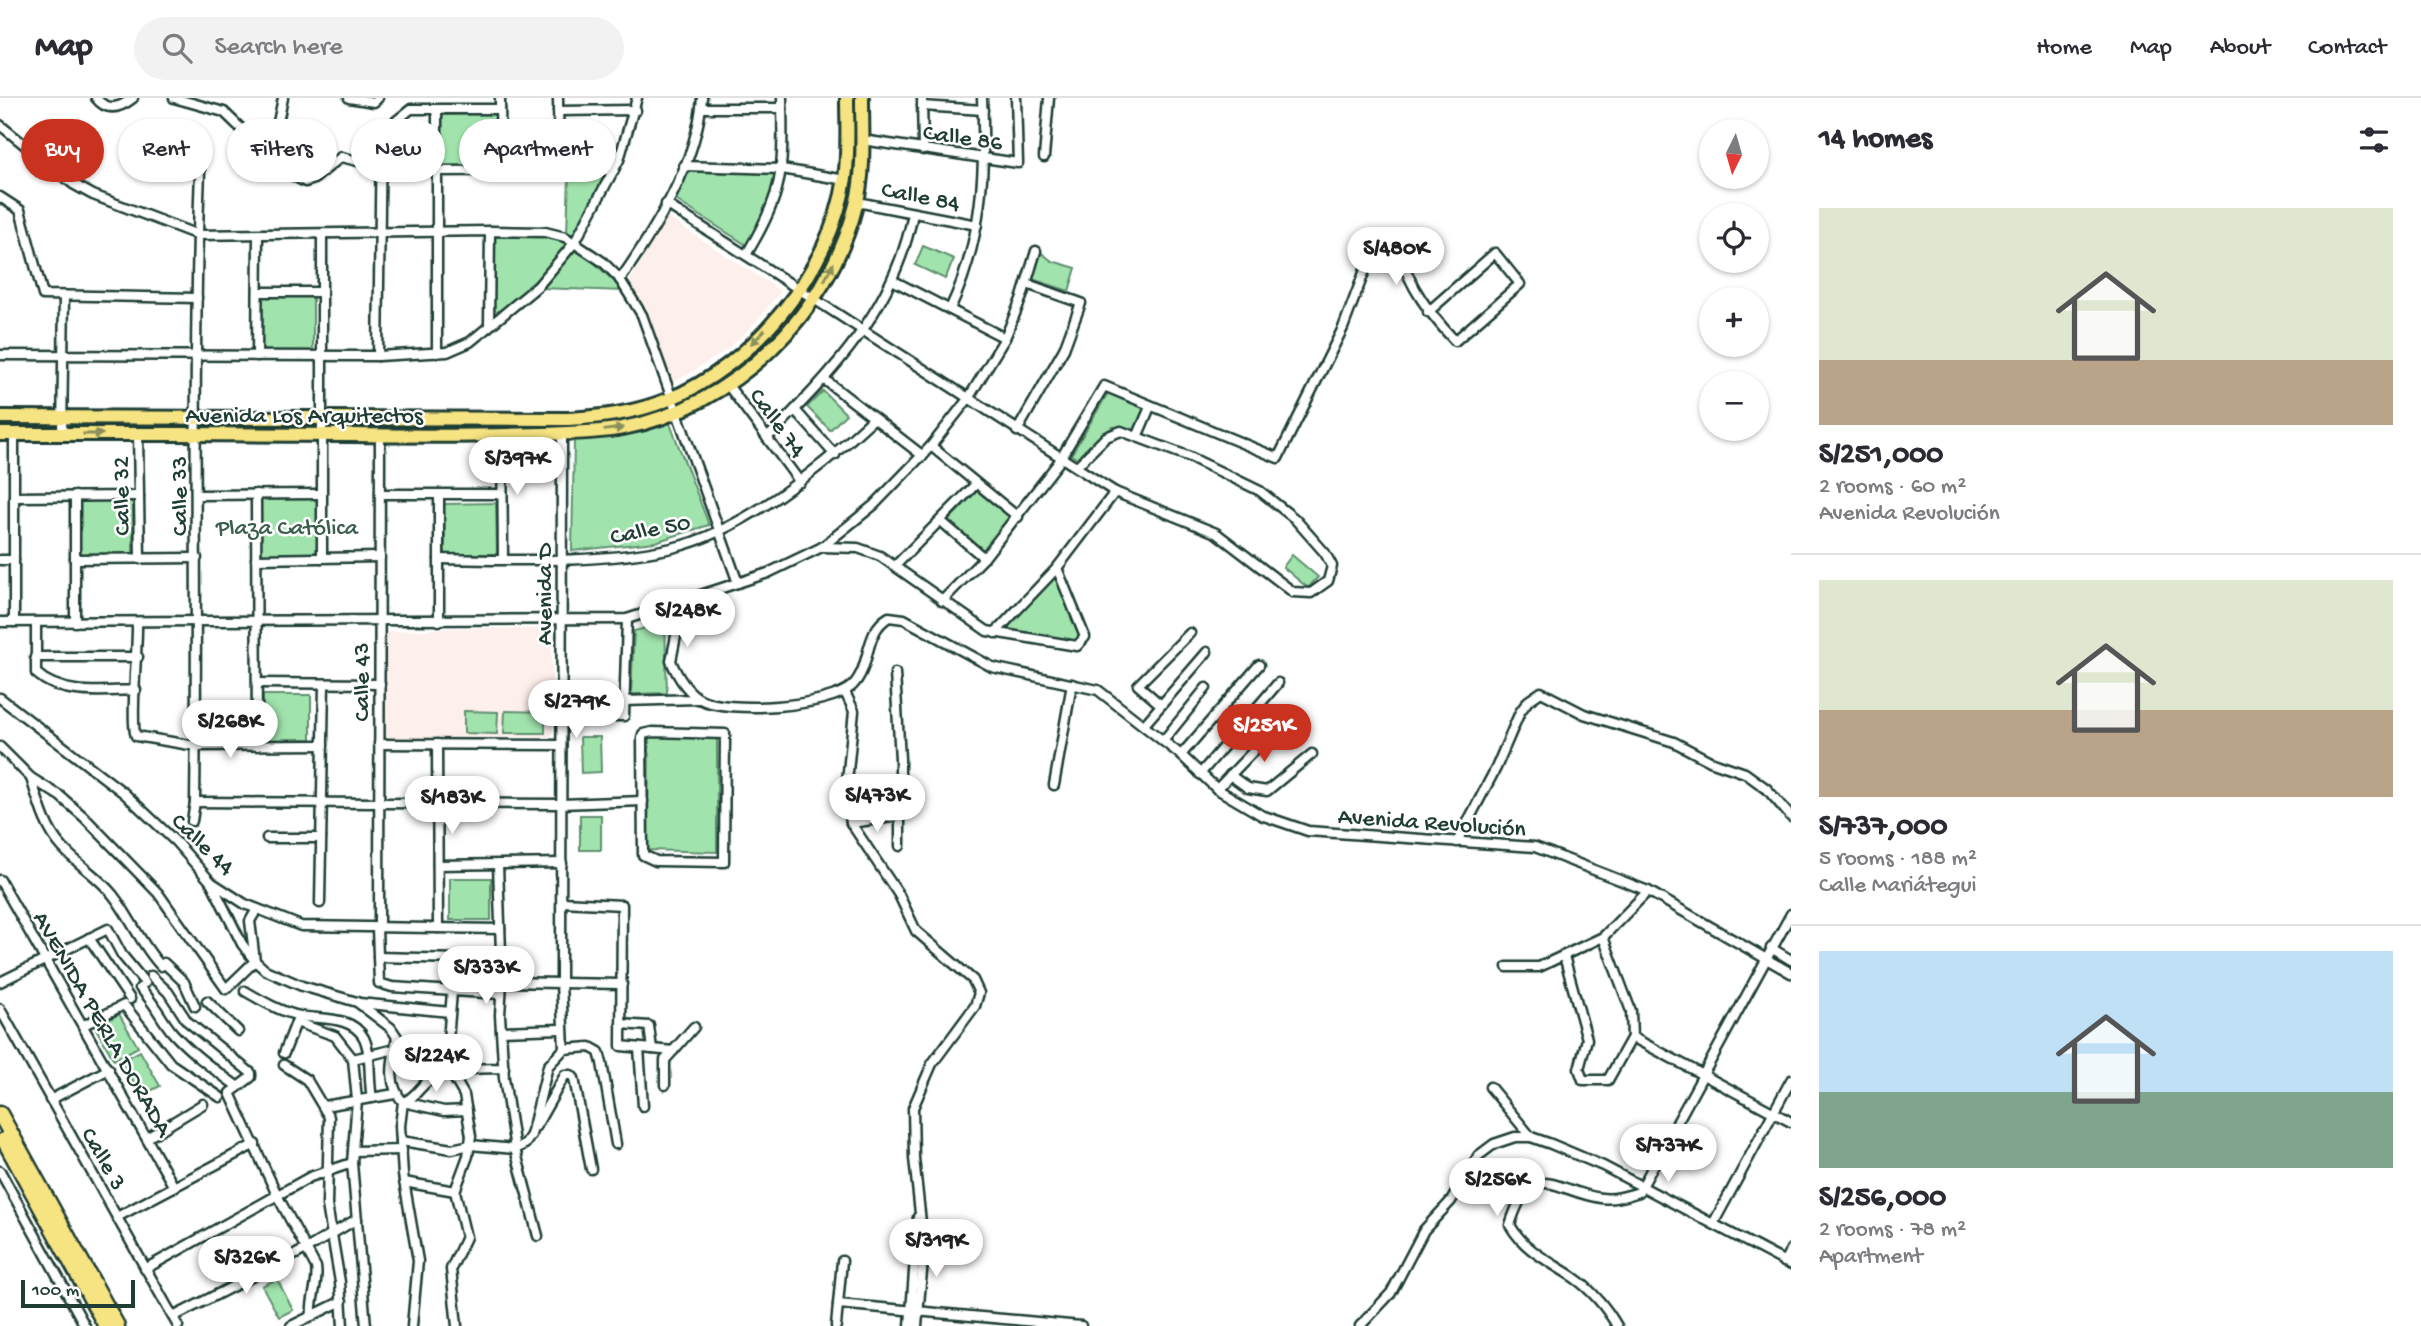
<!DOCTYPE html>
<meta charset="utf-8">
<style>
body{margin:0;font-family:"Gochi Hand",sans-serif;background:#f2f2f3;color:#2b2b33;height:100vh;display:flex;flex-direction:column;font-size:26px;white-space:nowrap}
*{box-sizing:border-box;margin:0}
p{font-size:23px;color:#7c7c81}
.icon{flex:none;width:38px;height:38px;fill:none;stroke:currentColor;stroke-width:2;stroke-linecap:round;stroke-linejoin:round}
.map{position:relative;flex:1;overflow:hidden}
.drawer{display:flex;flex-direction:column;background:#fff;width:630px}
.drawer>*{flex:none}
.banner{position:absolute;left:21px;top:21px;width:665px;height:63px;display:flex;gap:14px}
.needle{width:46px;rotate:185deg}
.buttons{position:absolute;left:1699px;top:21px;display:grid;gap:14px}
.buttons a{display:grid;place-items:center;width:70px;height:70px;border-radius:50%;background:#fff;box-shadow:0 2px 5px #0004;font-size:35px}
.scale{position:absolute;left:21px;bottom:18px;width:114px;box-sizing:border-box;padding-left:7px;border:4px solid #1f3d34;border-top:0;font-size:19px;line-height:24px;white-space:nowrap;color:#1f3d34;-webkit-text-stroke:5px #fff;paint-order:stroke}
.price{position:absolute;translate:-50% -60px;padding:0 16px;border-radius:24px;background:#fff;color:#222;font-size:23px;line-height:46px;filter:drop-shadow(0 2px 4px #0008)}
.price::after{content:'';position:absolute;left:50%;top:42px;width:21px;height:16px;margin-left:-10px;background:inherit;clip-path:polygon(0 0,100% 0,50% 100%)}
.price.selected{background:#c8321e;color:#fff}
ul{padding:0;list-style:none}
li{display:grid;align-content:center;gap:14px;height:371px;padding:0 28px}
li+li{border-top:2px solid #e1e1e2}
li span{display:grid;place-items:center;height:217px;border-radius:0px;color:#555}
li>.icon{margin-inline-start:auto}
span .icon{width:126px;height:126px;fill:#fffc;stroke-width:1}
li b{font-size:30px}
h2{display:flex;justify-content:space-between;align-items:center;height:84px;padding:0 28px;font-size:30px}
.pill{padding:0 24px;border-radius:32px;background:#fff;box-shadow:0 2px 5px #0004;font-size:24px;line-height:63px}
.pill.selected{background:#c8321e;color:#fff}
header{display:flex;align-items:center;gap:42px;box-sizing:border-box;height:98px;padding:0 35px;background:#fff;border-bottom:2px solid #e1e1e2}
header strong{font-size:33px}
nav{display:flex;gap:38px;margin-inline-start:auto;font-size:24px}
.search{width:490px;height:63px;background:#f2f2f3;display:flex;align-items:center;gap:18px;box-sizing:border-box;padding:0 24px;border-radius:38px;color:#7c7c81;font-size:26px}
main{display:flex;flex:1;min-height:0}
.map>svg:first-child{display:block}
.built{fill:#fdefeb}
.green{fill:#a1e3ad;stroke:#609070;stroke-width:2}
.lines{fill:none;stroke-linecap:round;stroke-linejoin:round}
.street-casing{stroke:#1f3d34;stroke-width:13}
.primary-casing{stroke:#1f3d34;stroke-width:18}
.highway-casing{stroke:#1f3d34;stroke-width:19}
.street{stroke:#fff;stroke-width:8}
.primary{stroke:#f6e381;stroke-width:12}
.highway{stroke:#f6e381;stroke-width:14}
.oneway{fill:#8a905a}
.labels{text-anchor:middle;stroke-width:5;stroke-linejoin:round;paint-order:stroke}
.street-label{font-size:24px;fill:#1f3d34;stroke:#fff}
.park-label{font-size:24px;fill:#395e4c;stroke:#fff}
</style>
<header>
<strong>Map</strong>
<div class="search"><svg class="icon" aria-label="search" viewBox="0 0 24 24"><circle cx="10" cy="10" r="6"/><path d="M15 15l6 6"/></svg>Search here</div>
<nav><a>Home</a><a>Map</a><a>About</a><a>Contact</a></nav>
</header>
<main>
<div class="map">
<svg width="1791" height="1228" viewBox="0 0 1791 1228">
<rect width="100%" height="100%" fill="#fff"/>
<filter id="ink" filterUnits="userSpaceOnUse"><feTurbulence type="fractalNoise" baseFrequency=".0143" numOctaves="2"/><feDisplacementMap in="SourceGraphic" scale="14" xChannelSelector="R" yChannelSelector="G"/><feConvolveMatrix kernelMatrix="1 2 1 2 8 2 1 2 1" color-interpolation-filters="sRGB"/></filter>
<g filter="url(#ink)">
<g class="built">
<path d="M667,119L781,193L753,227L723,255L671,286L644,212L628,186Z"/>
<path d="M455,530L551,531L553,633L550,639L388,640L384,635V534Z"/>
</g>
<g class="green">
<path d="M496,16L497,68L442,69L441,17Z"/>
<path d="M687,73L778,76L774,98L748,148L674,101Z"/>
<path d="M569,78H608L573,137L567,135Z"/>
<path d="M491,139H544L569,145L547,172L491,223Z"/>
<path d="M923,148L954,161L945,181L915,167Z"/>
<path d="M578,149L624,193L541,190Z"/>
<path d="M1039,153L1052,163L1076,170L1069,193L1035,182L1032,177Z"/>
<path d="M259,198H313V255L260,253Z"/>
<path d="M823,293L846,316L830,332L807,309Z"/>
<path d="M1108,295L1147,310L1137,332L1112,329L1078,361L1071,357Z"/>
<path d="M669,323L709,427L655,444L572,453L574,342L621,338Z"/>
<path d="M977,393L1012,421L983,454L947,424Z"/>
<path d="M256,396L317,399L318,457L256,461Z"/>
<path d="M79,401L130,402L133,406V456L80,458L76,454V403Z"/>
<path d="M496,405L497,456H445L444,406Z"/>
<path d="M1292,457L1318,479L1308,490L1283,469Z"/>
<path d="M1055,479L1079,532L1078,541L1068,544L1004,532Z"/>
<path d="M665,525L667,595L631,596L634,533Z"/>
<path d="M263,597H311V641L263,642Z"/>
<path d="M464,613L498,614L497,636L464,635Z"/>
<path d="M505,613L545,614V635H504Z"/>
<path d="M649,635H717V754L648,752Z"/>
<path d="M580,639H600L601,674L581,675Z"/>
<rect x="580" y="717" width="21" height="35"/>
<rect x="450" y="780" width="41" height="42"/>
<path d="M119,916L138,949L114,962L95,929Z"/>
<path d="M140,953L160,988L141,998L121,963Z"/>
<path d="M277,1181L293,1212L279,1219L262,1188Z"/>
</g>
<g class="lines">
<g class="street-casing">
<g id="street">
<path d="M96,0C107,14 120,10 133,0"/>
<path d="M174,0L224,14L286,74L305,84L314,81L341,59L366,65L370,62L379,38"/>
<path d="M349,0L374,4L378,0"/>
<path d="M500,0L501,73"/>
<path d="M558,0L559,73"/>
<path d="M922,0L923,52"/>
<path d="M922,8L983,12"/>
<path d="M701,10H782"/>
<path d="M437,11V255"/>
<path d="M558,13L636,12"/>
<path d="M0,27L73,86L93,97L198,137L490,133L545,134L565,139L603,164L619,180L642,217L738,485"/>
<path d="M862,42L1018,65L1016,0"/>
<path d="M271,58L283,0"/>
<path d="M1044,59L1049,0"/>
<path d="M684,68L782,71L845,82"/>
<path d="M438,73L614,72"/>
<path d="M0,99L20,112L43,197L197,200"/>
<path d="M857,104L977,127"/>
<path d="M666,106L1115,394L1216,435L1293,494L1311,495L1328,483L1332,468L1325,455L1295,421L1260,393L1190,359L1121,333L1106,339L1077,368"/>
<path d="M322,136V460"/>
<path d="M746,157C785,93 783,73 782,0"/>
<path d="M620,182C656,130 697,65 702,0"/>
<path d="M892,182L1005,240"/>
<path d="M258,194H321"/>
<path d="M950,211C982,144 986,72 982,0"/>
<path d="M489,227L490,133"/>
<path d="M0,257L378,258L447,254L470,244L538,188L575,144L619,62L637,0"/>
<path d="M257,258L258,137"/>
<path d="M378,258L381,35L411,11H500"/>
<path d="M825,282L923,358"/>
<path d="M727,286L800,384"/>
<path d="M795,312L835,357"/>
<path d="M1017,333L1064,251L1081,205L1027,186"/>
<path d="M138,335L140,461"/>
<path d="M562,335L561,884L564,951"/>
<path d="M62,336L64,198"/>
<path d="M502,337L503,461"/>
<path d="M1138,337L1150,309"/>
<path d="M767,340C832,275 896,209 913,115"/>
<path d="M931,348L1018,419"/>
<path d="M256,396L257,648"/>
<path d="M380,396H502"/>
<path d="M439,396V523"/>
<path d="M198,397L321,396"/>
<path d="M75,398V524"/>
<path d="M14,399L139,398"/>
<path d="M942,424L984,460"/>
<path d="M822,449L858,450L880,458L987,533L1077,548L1085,539L1057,470"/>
<path d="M75,461L197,460"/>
<path d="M256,461L380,459"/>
<path d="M439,461C512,462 601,466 672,450C742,434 821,370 872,322"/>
<path d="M0,462H14"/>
<path d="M895,468L976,386"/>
<path d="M942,503L984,460L1058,365L1104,288L1278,360L1343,230L1373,151L1386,148L1399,153C1410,190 1429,215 1455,243L1520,186L1495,155L1428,214"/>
<path d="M677,507L679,523L671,563C677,577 686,593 700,601C727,616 829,609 852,588C872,569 863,534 889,519L904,521L992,569L1098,592L1181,657L1217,691L1261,717L1308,733L1535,749L1648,793L1791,875"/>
<path d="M0,524L627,521L768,475L822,449L874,407L931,348L968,301L1005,240L1022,199L1036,153"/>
<path d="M14,524V336"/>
<path d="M36,524V575C62,599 104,593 136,592"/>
<path d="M137,524C138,545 130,627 136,638L196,648L323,647"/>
<path d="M995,535L1057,470L1115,394"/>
<path d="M35,559H138"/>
<path d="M895,575L900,661V748"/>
<path d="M258,585L380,586"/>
<path d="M845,594L854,613L846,694L851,725L899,797L916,833L973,882L979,895L975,908L932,966L913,1010L914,1060L924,1152L917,1228"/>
<path d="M0,600L124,695L176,744L211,784L245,806L301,828L500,831"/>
<path d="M623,603L699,601"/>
<path d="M1161,607L1138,587L1190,535"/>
<path d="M561,618H624L627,521"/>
<path d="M1144,627L1207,554"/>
<path d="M652,634L725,636L724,764L656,763L643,757L642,640L643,636Z"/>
<path d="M1163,643L1206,590"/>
<path d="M379,646L561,647"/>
<path d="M437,646L438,830"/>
<path d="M0,649L31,680L60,698L84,719L158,795L226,891L255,863L242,846L211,784"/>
<path d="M1181,657L1259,567"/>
<path d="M1200,676L1278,585"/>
<path d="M1230,677L1248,690L1267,693L1312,656"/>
<path d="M31,680C38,702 45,731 62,749C77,766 98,778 113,797C131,820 141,847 161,868"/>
<path d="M1054,687L1072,586"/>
<path d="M1217,691L1287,618"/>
<path d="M195,704L561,706L643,703"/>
<path d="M192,723L195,704C198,494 192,283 200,73"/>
<path d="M851,725L899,718"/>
<path d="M267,740H321"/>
<path d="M1457,744L1496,670L1520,614L1528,603L1541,594L1584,616L1674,644L1710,663L1745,675L1767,691L1791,719"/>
<path d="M438,767L562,765"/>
<path d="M498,767L502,884L500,917L504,980L515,1051L538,1138"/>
<path d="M0,782L174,1089"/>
<path d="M562,804L622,807L621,948L673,953L694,929"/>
<path d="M320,805L324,586"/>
<path d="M257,811L250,823L255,863L265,872L302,888L357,904L391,930L397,939C393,962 386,985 403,1004L400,1028L403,1077L418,1163L412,1228"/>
<path d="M377,830L379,885L392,889L500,896"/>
<path d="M379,830L380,338"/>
<path d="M1603,839L1631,913L1632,939L1791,1024"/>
<path d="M89,840L130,901"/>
<path d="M1771,850L1791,862"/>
<path d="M1564,858L1587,941L1579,971L1583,982H1608L1632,939"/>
<path d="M378,859L501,862"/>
<path d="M164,865L184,884L195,908"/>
<path d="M1507,869H1539L1603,839L1648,793"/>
<path d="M151,878L168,894L187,923L251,975V979L230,995L278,1099L316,1169C319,1187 310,1200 312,1218"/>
<path d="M0,884L108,831L122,857L145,885"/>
<path d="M502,884L622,886"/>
<path d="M140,890C156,906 160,920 173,935C192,956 215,972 238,989"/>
<path d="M245,893C262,903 281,914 300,918C321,922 352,917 364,940C372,957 368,981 372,1000"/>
<path d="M452,894L447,954L450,973L464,997L471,1038L468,1058L455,1093L466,1139L451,1171L457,1228"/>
<path d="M207,903L238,933"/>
<path d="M359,905L450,914"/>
<path d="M0,911L178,1228"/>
<path d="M296,924L335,938L353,961"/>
<path d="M621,926L649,928L652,951"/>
<path d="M84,927L124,907L171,966L220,999"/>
<path d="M501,933L561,931"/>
<path d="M639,950L643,1008"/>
<path d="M284,955L297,922"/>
<path d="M284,967L307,982L329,1019L327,1107L340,1184L343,1228"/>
<path d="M665,987V962L673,953"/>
<path d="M1490,989L1531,1039"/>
<path d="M50,1002L109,971"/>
<path d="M403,1004C414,1001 419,990 428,983C450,969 478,971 504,970"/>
<path d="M403,1004L444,1013L467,1012"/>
<path d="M324,1008L395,996"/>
<path d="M536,1028L565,977H571L574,980L591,1071"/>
<path d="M147,1040L203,1006"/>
<path d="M401,1043L452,1051L470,1047L515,1051L525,1046L531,1037L548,968L564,951L590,949L599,954L602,965L616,1046"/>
<path d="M353,1053L402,1052"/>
<path d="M0,1073L85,1228"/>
<path d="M404,1084L455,1093"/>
<path d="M117,1119L255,1046"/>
<path d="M1713,1126L1791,982"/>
<path d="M1784,1164L1791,1151"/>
<path d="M145,1171L310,1079L352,1065"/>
<path d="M838,1206L1081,1228"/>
<path d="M173,1219L306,1151L357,1121"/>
<path d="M291,1228L342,1203"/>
<path d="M366,1228L352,1065L357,1002L353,961L395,951"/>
<path d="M836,1228L842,1163"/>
<path d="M910,1228L918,1119"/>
<path d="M1360,1228L1391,1195L1424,1132L1451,1103L1478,1058L1494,1046L1515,1039H1531L1551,1046L1603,1068L1791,1167"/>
<path d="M1617,1228C1606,1209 1592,1192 1573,1179C1549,1163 1525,1153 1510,1127C1532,1057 1555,1094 1601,1100C1614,1102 1626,1098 1639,1094L1791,816"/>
</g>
</g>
<g class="primary-casing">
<g id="primary">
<path d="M0,319L568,321C602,319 635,315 667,302C754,267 831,173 845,80C849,54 847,26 847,0"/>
<path d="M0,336C117,336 233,336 350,337C414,338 479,338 543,336C570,335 597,335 623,330C734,309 829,215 856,107C865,73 862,35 862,0"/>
</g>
</g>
<g class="highway-casing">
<g id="highway">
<path d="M0,1016L117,1228"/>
<path d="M4,1042L106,1228"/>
</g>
</g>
<use href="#street" class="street"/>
<use href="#primary" class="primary"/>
<use href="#highway" class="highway"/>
</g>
<defs><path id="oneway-solid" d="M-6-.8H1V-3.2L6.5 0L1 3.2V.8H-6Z" transform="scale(1.75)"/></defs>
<g class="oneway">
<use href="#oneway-solid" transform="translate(829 174) rotate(-62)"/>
<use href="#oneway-solid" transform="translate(758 239) rotate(135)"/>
<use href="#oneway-solid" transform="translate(614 331) rotate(-8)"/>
<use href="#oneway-solid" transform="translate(93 336)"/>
</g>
</g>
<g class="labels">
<g class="street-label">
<text transform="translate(963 38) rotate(8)" y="8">Calle 86</text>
<text transform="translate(921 97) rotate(11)" y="8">Calle 84</text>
<text x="304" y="324">Avenida Los Arquitectos</text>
<text transform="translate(779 324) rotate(54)" y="8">Calle 74</text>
<text transform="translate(120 398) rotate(-91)" y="8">Calle 32</text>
<text transform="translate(178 398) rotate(-90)" y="8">Calle 33</text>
<text transform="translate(650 430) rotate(-11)" y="8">Calle 50</text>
<text transform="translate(543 496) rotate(-90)" y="8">Avenida D</text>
<text transform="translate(360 584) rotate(-90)" y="8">Calle 43</text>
<text transform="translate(1432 723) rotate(4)" y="8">Avenida Revolución</text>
<text transform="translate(204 745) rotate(44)" y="8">Calle 44</text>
<text transform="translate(104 925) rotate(60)" y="8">AVENIDA PERLA DORADA</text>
<text transform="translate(105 1060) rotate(60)" y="8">Calle 3</text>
</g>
<g class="park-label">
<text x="287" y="436">Plaza Católica</text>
</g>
</g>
</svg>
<div class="buttons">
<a><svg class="needle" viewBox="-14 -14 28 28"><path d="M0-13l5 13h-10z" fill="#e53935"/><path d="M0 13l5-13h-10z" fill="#7c7c81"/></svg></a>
<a><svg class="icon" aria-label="locate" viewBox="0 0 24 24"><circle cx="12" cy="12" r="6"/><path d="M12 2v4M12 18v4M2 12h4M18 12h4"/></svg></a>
<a>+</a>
<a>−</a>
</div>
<div class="scale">100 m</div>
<b class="price" style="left:1396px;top:189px">S/480K</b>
<b class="price" style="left:517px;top:399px">S/397K</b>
<b class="price" style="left:687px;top:551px">S/248K</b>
<b class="price" style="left:576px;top:642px">S/279K</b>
<b class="price" style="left:230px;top:662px">S/268K</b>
<b class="price selected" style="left:1264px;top:666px">S/251K</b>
<b class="price" style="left:877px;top:736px">S/473K</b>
<b class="price" style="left:452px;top:738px">S/183K</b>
<b class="price" style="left:486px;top:908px">S/333K</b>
<b class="price" style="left:436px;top:996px">S/224K</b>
<b class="price" style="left:1668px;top:1086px">S/737K</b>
<b class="price" style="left:1497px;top:1120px">S/256K</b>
<b class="price" style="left:936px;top:1181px">S/319K</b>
<b class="price" style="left:246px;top:1198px">S/326K</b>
<div class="banner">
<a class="pill selected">Buy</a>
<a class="pill">Rent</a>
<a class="pill">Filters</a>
<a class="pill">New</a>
<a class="pill">Apartment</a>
</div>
</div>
<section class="drawer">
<h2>14 homes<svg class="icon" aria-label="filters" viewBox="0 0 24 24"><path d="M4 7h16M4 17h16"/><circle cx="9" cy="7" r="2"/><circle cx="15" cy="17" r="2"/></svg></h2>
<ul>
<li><span style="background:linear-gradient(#dfe7d0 70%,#b9a48a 0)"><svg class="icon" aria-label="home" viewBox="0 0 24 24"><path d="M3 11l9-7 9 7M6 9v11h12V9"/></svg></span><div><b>S/251,000</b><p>2 rooms · 60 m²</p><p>Avenida Revolución</p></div></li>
<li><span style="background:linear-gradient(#dfe7d0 60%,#b9a48a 0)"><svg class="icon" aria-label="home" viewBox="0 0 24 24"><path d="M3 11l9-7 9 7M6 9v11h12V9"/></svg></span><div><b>S/737,000</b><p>5 rooms · 188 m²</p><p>Calle Mariátegui</p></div></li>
<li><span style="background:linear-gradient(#bfe0f5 65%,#7fa58c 0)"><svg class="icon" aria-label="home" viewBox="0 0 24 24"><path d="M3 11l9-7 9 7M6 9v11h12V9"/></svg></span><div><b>S/256,000</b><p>2 rooms · 78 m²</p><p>Apartment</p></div></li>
</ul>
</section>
</main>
